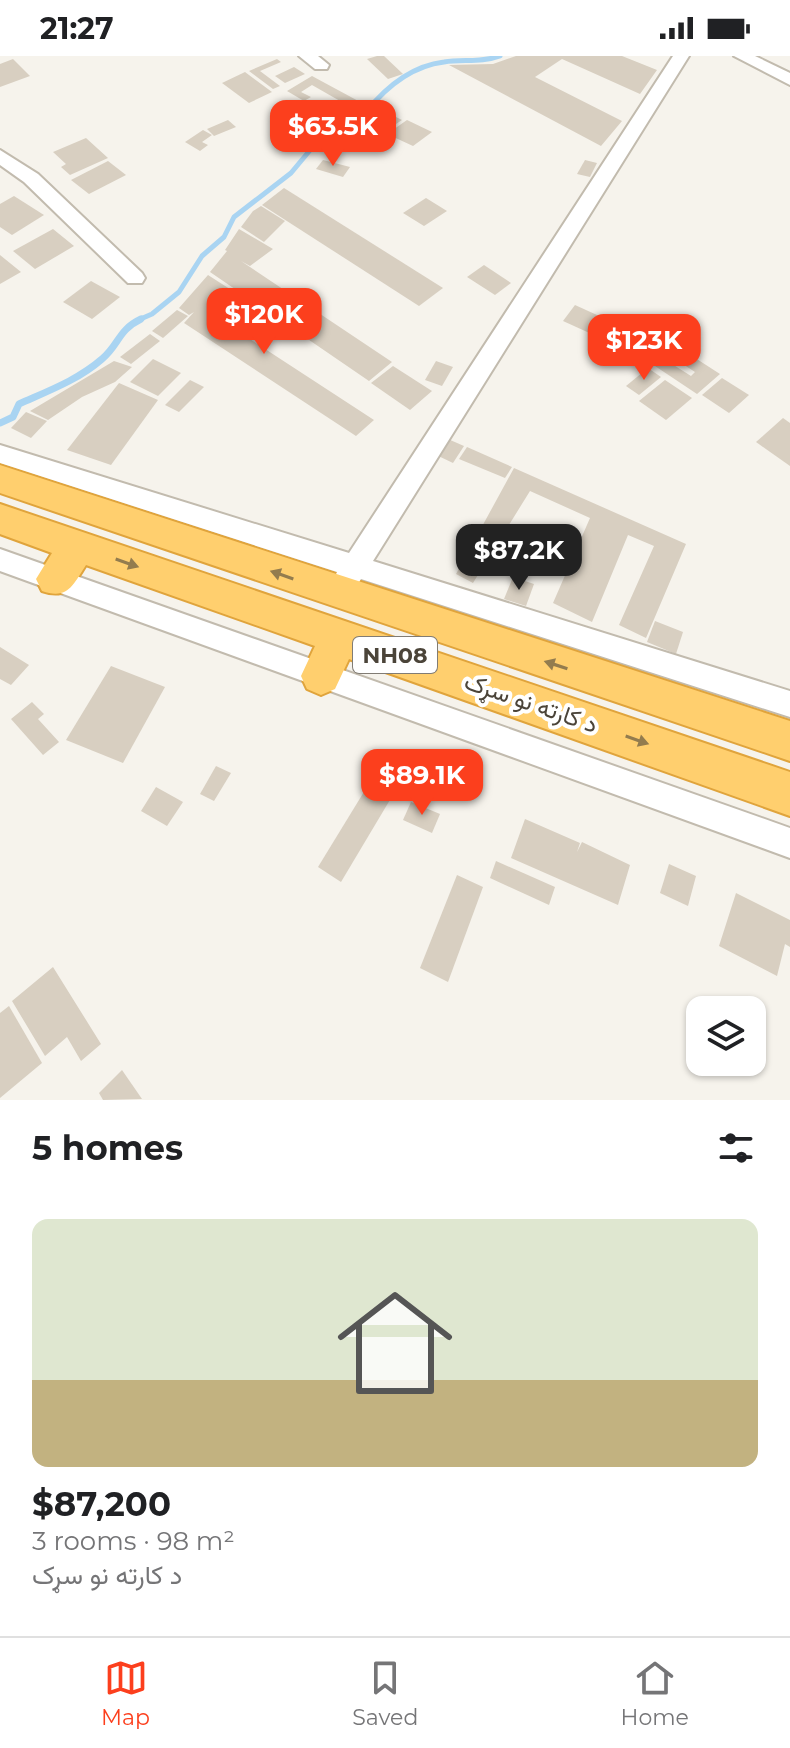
<!DOCTYPE html>
<meta charset="utf-8">
<style>
body{margin:0;font-family:Montserrat,Vazirmatn,sans-serif;background:#f2f2f2;color:#202124;height:100vh;display:flex;flex-direction:column;font-size:30px;white-space:nowrap}
*{box-sizing:border-box;margin:0}
p{font-size:26px;color:#757577}
.icon{flex:none;width:44px;height:44px;fill:none;stroke:currentColor;stroke-width:2;stroke-linecap:round;stroke-linejoin:round}
.map{position:relative;height:1044px;overflow:hidden}
.details{display:flex;flex-direction:column;background:#fff;flex:1}
.details>*{flex:none}
.fabs{position:absolute;left:686px;top:940px;display:grid;gap:16px}
.fabs a{display:grid;place-items:center;width:80px;height:80px;border-radius:16px;background:#fff;box-shadow:0 2px 6px #0004;font-size:40px}
.price{position:absolute;translate:-50% -68px;padding:0 18px;border-radius:16px;background:#fc3f1d;color:#fff;font-size:26px;line-height:52px;filter:drop-shadow(0 2px 4px #0008)}
.price::after{content:'';position:absolute;left:50%;top:48px;width:24px;height:18px;margin-left:-12px;background:inherit;clip-path:polygon(0 0,100% 0,50% 100%)}
.price.current{background:#222;color:#fff}
ul{padding:0;list-style:none}
li{display:grid;align-content:center;gap:16px;height:424px;padding:0 32px}
li+li{border-top:2px solid #e0e0e0}
li span{display:grid;place-items:center;height:248px;border-radius:16px;color:#555}
li>.icon{margin-inline-start:auto}
span .icon{width:144px;height:144px;fill:#fffc;stroke-width:1}
li b{font-size:34px}
h2{display:flex;justify-content:space-between;align-items:center;height:96px;padding:0 32px;font-size:34px}
.status{display:flex;justify-content:space-between;align-items:center;height:56px;padding:0 40px;background:#fff;direction:ltr}
.status svg{height:22px;fill:currentColor}
.menu{display:flex;justify-content:space-around;align-items:center;height:112px;border-top:2px solid #e0e0e0;background:#fff;font-size:22px;color:#757577}
.menu a{display:grid;justify-items:center;gap:4px}
.menu .current{color:#fc3f1d}
.map>svg:first-child{display:block}
.lines{fill:none;stroke-linecap:round;stroke-linejoin:round}
.stream-far1{stroke:#a9d4f2;stroke-width:5}
.stream{stroke:#a9d4f2;stroke-width:7}
.building{fill:#d8cfc1}
.minor-casing{stroke:#c2bbae;stroke-width:4}
.highway-casing{stroke:#e0a43c;stroke-width:4}
.minor{fill:#fff;fill-rule:evenodd}
.highway{fill:#ffcf6e;fill-rule:evenodd}
.oneway{fill:#937c4e}
.labels{text-anchor:middle;stroke-width:8;stroke-linejoin:round;paint-order:stroke}
.shield{fill:#fff;stroke:#817c74;stroke-width:2}
.shield-label{font-size:22px;font-weight:bold;fill:#4b4439}
.street-label{font-size:24px;fill:#4b4439;stroke:#fff}
</style>
<div class="status"><b>21:27</b><svg viewBox="0 0 49 12"><path d="M0 12V9h3v3zM5 12V6h3v6zM10 12V3h3v9zM15 12V0h3v12zM26 1h20v11H26zM47 4h2v5h-2z"/></svg></div>
<div class="map">
<svg width="790" height="1044" viewBox="0 0 790 1044">
<rect width="100%" height="100%" fill="#f6f3ec"/>
<g class="lines">
<path class="stream-far1" d="M136,265L152,258L179,236L202,200L224,181L234,161L291,117L321,81L323,70L333,59L366,56C386,31 411,10 444,6C463,3 481,7 500,0"/>
<path class="stream" d="M0,367L13,361L19,348C48,335 78,324 102,303C119,289 118,274 141,263"/>
</g>
<g class="building">
<path d="M377,0H384L403,18L388,23L367,3Z"/>
<path d="M516,0H622L657,14L640,38L562,3L535,21L622,65L601,90L449,9L493,8Z"/>
<path d="M13,3L30,20L0,31V8Z"/>
<path d="M277,3L281,6L260,15L280,30L273,33L249,15Z"/>
<path d="M294,11L305,18L285,27L275,20Z"/>
<path d="M245,16L272,36L249,47L222,27Z"/>
<path d="M312,20L362,47L354,53L312,29L301,36L311,41L304,45L287,35Z"/>
<path d="M316,45L334,56L314,68L296,57Z"/>
<path d="M279,49L298,62L290,66L271,54Z"/>
<path d="M384,55L402,64L384,76L366,67Z"/>
<path d="M228,64L236,71L214,80L207,73Z"/>
<path d="M407,64L432,76L413,90L387,78Z"/>
<path d="M203,74L212,79L202,86L208,89L200,95L185,86Z"/>
<path d="M86,82L108,102L70,119L61,111L66,108L53,96Z"/>
<path d="M323,104L350,111L343,121L316,113Z"/>
<path d="M585,104L597,107L590,121L577,118Z"/>
<path d="M108,105L126,119L89,138L71,124Z"/>
<path d="M284,132L443,232L419,250L262,149Z"/>
<path d="M14,140L44,159L12,179L0,171V148Z"/>
<path d="M426,142L447,155L424,170L403,157Z"/>
<path d="M261,150L285,165L264,186L241,171L253,155Z"/>
<path d="M53,173L74,190L35,213L13,195Z"/>
<path d="M239,173L273,193L250,210L241,205L392,306L369,325L210,216L227,195L225,194Z"/>
<path d="M0,199L21,216L0,228Z"/>
<path d="M484,209L511,227L495,239L467,221Z"/>
<path d="M208,219L236,237L216,261L374,364L356,380L184,267L194,256L189,259L179,252Z"/>
<path d="M91,225L120,241L92,263L63,246Z"/>
<path d="M575,249L608,264L596,280L563,265Z"/>
<path d="M177,254L188,260L163,282L152,275Z"/>
<path d="M150,278L160,285L131,308L120,301Z"/>
<path d="M675,289L720,318L697,338L652,308L661,301L691,320L695,316L666,297Z"/>
<path d="M153,303L181,317L158,340L130,326Z"/>
<path d="M114,305L132,311L115,326L82,341L48,364L30,355Z"/>
<path d="M436,305L453,311L442,330L425,324Z"/>
<path d="M393,310L432,335L410,354L371,327Z"/>
<path d="M648,312L661,321L639,339L626,330Z"/>
<path d="M722,322L749,339L729,357L702,339Z"/>
<path d="M190,324L204,331L179,356L165,349Z"/>
<path d="M665,324L692,342L666,364L639,345Z"/>
<path d="M119,327L158,344L111,409L67,394Z"/>
<path d="M26,356L47,365L31,382L11,372Z"/>
<path d="M783,362L790,367V410L756,386Z"/>
<path d="M441,380L464,390L453,407L430,396Z"/>
<path d="M467,391L512,411L505,422L459,403Z"/>
<path d="M514,412L686,488L646,582L619,569L654,490L628,479L592,566L553,547L590,462L530,435L473,527L456,518Z"/>
<path d="M508,475L523,481L504,517L488,510Z"/>
<path d="M513,521L534,528L526,550L504,543Z"/>
<path d="M655,565L683,576L676,598L647,586Z"/>
<path d="M0,591L29,609L11,629L0,623Z"/>
<path d="M111,610L165,631L123,707L66,684Z"/>
<path d="M32,646L44,658L38,663L59,686L43,699L11,663Z"/>
<path d="M381,708L403,722L341,826L318,811Z"/>
<path d="M216,710L231,717L214,745L200,738Z"/>
<path d="M156,731L183,746L167,770L141,755Z"/>
<path d="M411,746L440,758L432,777L403,764Z"/>
<path d="M525,763L580,787L577,796L582,786L630,809L618,849L511,802Z"/>
<path d="M496,805L555,831L549,849L490,822Z"/>
<path d="M669,808L696,820L688,850L660,837Z"/>
<path d="M457,819L483,831L448,926L420,912Z"/>
<path d="M736,837L790,864V891L785,888L777,920L719,890Z"/>
<path d="M53,911L101,988L81,1005L67,981L45,1000L12,945Z"/>
<path d="M9,950L42,1007L0,1042V957Z"/>
<path d="M122,1014L142,1043L103,1044L99,1037Z"/>
</g>
<g class="lines">
<g class="minor-casing">
<g id="minor">
<path d="M299,0H318L329,9L327,13H315Z"/>
<path d="M673,0H689L373,505L790,635V661L361,523C354,535 349,539 336,534L332,526L337,516L0,407V389L349,497Z"/>
<path d="M734,0H755L790,17V29Z"/>
<path d="M0,94L38,118L142,217L145,222L142,227H128L24,126L0,109Z"/>
<path d="M0,493L790,772V802L0,515Z"/>
</g>
</g>
<g class="highway-casing">
<g id="highway">
<path d="M0,409L790,665V705L0,437Z"/>
<path d="M0,448L790,716V760L349,603L335,633L321,639L307,633L301,620L315,590L86,509C73,529 68,544 42,535L36,523L52,497L0,478Z"/>
</g>
</g>
<use href="#minor" class="minor"/>
<use href="#highway" class="highway"/>
</g>
<defs><path id="oneway-solid" d="M-6-.8H1V-3.2L6.5 0L1 3.2V.8H-6Z" transform="scale(2)"/></defs>
<g class="oneway">
<use href="#oneway-solid" transform="translate(127 507) rotate(19)"/>
<use href="#oneway-solid" transform="translate(282 519) rotate(-161)"/>
<use href="#oneway-solid" transform="translate(556 609) rotate(-162)"/>
<use href="#oneway-solid" transform="translate(637 684) rotate(19)"/>
</g>
<g class="labels">
<rect class="shield" x="353" y="581" width="84" height="36" rx="6"/>
<g class="shield-label">
<text x="395" y="607">NH08</text>
</g>
<g class="street-label">
<text transform="translate(531 647) rotate(19)" y="8">د کارته نو سړک</text>
</g>
</g>
</svg>
<div class="fabs">
<a><svg class="icon" aria-label="layers" viewBox="0 0 24 24"><path d="M12 4l9 5-9 5-9-5zM3 14l9 5 9-5"/></svg></a>
</div>
<b class="price" style="left:333px;top:112px">$63.5K</b>
<b class="price" style="left:264px;top:300px">$120K</b>
<b class="price" style="left:644px;top:326px">$123K</b>
<b class="price current" style="left:519px;top:536px">$87.2K</b>
<b class="price" style="left:422px;top:761px">$89.1K</b>
</div>
<section class="details">
<h2>5 homes<svg class="icon" aria-label="filters" viewBox="0 0 24 24"><path d="M4 7h16M4 17h16"/><circle cx="9" cy="7" r="2"/><circle cx="15" cy="17" r="2"/></svg></h2>
<ul>
<li><span style="background:linear-gradient(#dfe7d0 65%,#c2b280 0)"><svg class="icon" aria-label="home" viewBox="0 0 24 24"><path d="M3 11l9-7 9 7M6 9v11h12V9"/></svg></span><div><b>$87,200</b><p>3 rooms · 98 m²</p><p>د کارته نو سړک</p></div></li>
</ul>
</section>
<nav class="menu">
<a class="current"><svg class="icon" aria-label="map" viewBox="0 0 24 24"><path d="M3 6l6-2 6 2 6-2v14l-6 2-6-2-6 2zM9 4v14M15 6v14"/></svg>Map</a>
<a><svg class="icon" aria-label="saved" viewBox="0 0 24 24"><path d="M7 4h10v16l-5-4-5 4z"/></svg>Saved</a>
<a><svg class="icon" aria-label="home" viewBox="0 0 24 24"><path d="M3 11l9-7 9 7M6 9v11h12V9"/></svg>Home</a>
</nav>
